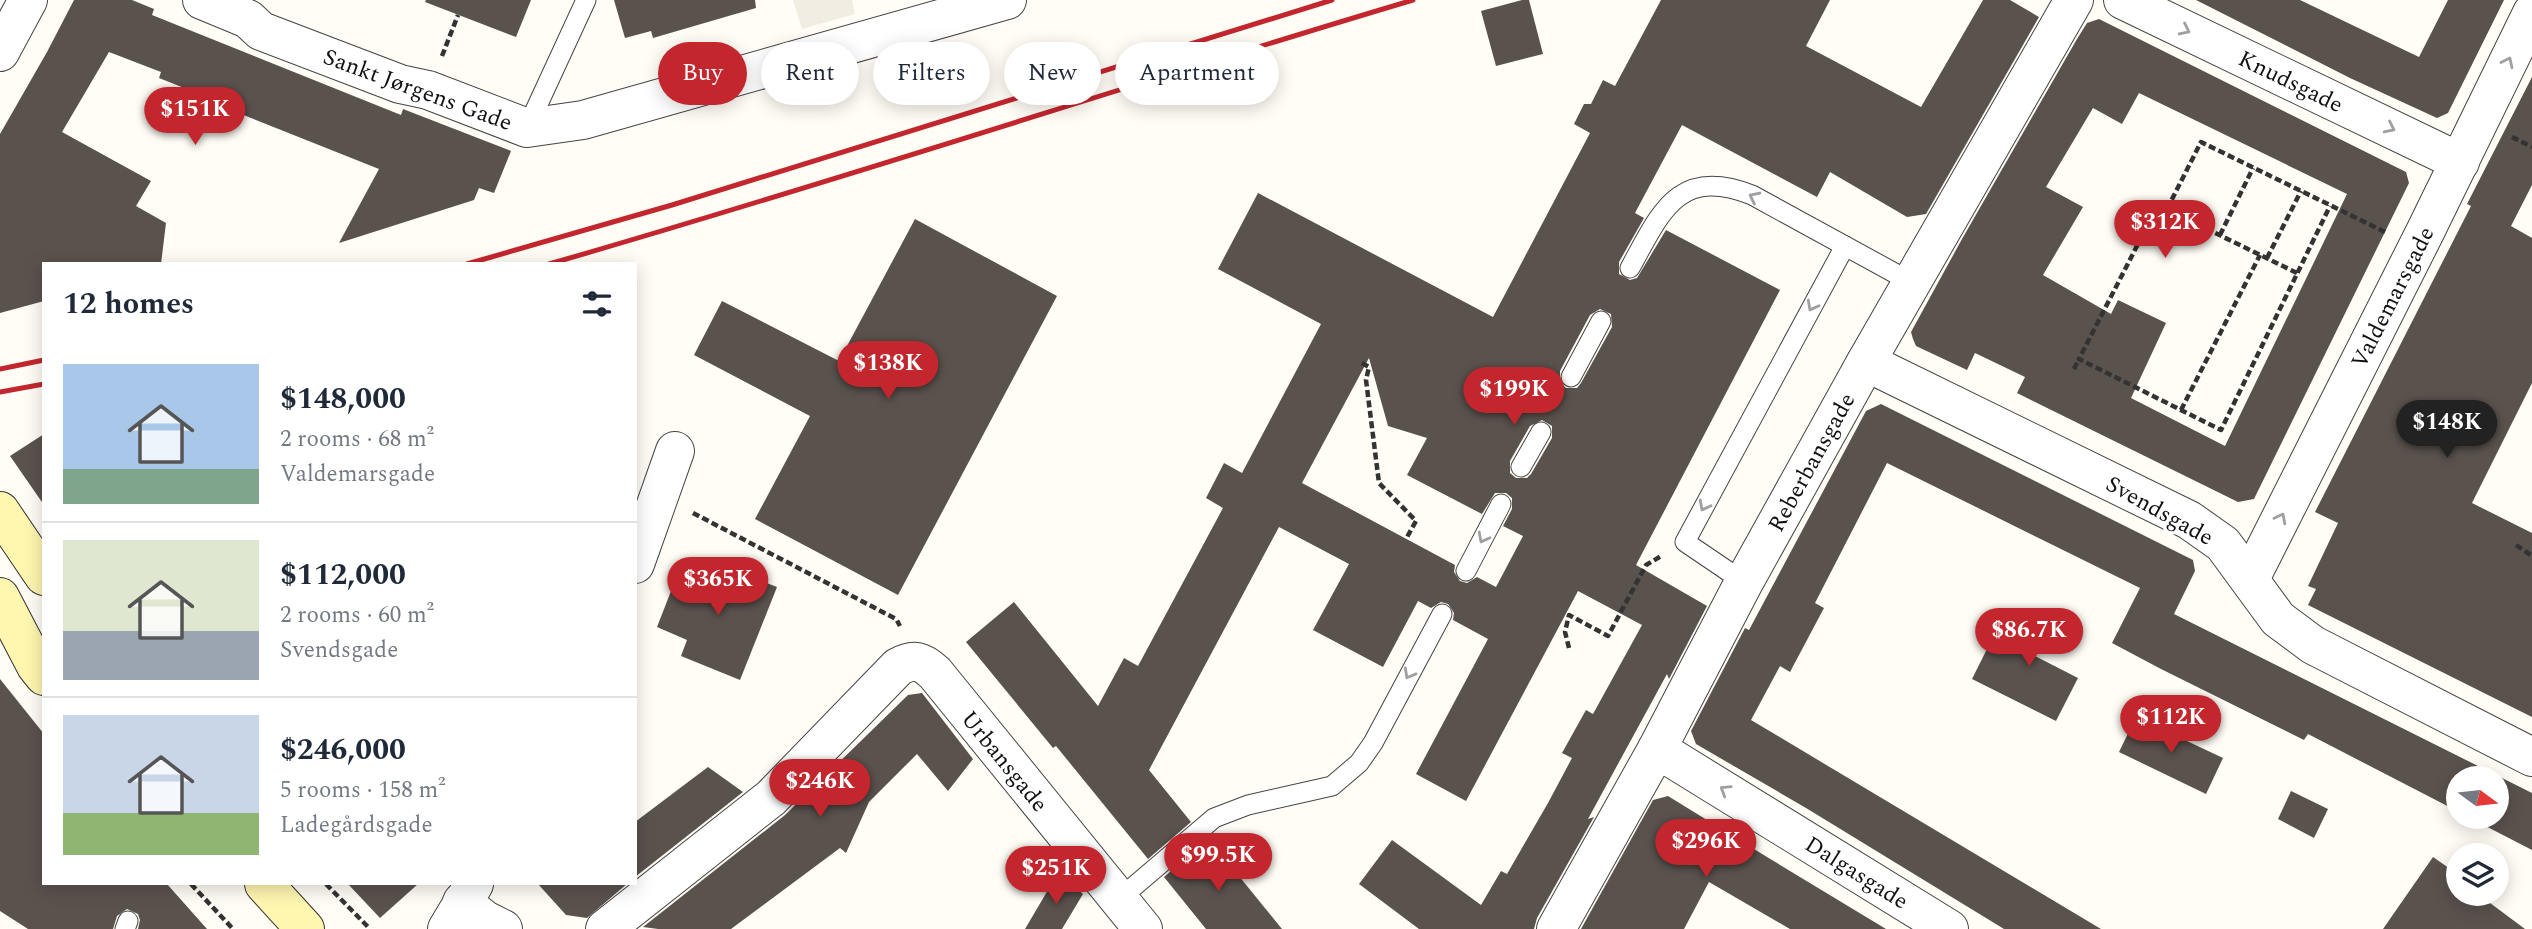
<!DOCTYPE html>
<meta charset="utf-8">
<style>
body{margin:0;font-family:Spectral,serif;background:#f2f2f3;color:#1f2937;height:100vh;display:flex;flex-direction:column;font-size:26px;white-space:nowrap}
*{box-sizing:border-box;margin:0}
p{font-size:23px;color:#747a83}
.icon{flex:none;width:38px;height:38px;fill:none;stroke:currentColor;stroke-width:2;stroke-linecap:round;stroke-linejoin:round}
.map{position:relative;flex:1;overflow:hidden}
.details{position:absolute;left:42px;top:262px;width:595px;height:623px;display:flex;flex-direction:column;background:#fff;border-radius:0px;box-shadow:0 4px 18px #0003}
.details>*{flex:none}
.top-card{position:absolute;left:658px;top:42px;width:665px;height:63px;display:flex;gap:14px}
.needle{width:46px;rotate:105deg}
.controls{position:absolute;left:2446px;top:766px;display:grid;gap:14px}
.controls a{display:grid;place-items:center;width:63px;height:63px;border-radius:50%;background:#fff;box-shadow:0 4px 18px #0003;font-size:35px}
.price{position:absolute;translate:-50% -60px;padding:0 16px;border-radius:24px;background:#c4262e;color:#fff;font-size:23px;line-height:46px;filter:drop-shadow(0 2px 4px #0008)}
.price::after{content:'';position:absolute;left:50%;top:42px;width:21px;height:16px;margin-left:-10px;background:inherit;clip-path:polygon(0 0,100% 0,50% 100%)}
.price.active{background:#222;color:#fff}
ul{padding:0;list-style:none}
li{display:flex;align-items:center;gap:21px;height:175px;padding:0 21px}
li+li{border-top:2px solid #e0e1e3}
li span{display:grid;place-items:center;flex:none;width:196px;height:140px;border-radius:0px;color:#555}
li>.icon{margin-inline-start:auto}
span .icon{width:84px;height:84px;fill:#fffc;stroke-width:1}
li b{font-size:30px}
h2{display:flex;justify-content:space-between;align-items:center;height:84px;padding:0 21px;font-size:30px}
.tag{padding:0 24px;border-radius:32px;background:#fff;box-shadow:0 4px 18px #0003;font-size:24px;line-height:63px}
.tag.active{background:#c4262e;color:#fff}
.map>svg:first-child{display:block}
.plaza{fill:#f1ede2}
.building{fill:#5a524d;fill-rule:evenodd}
.lines{fill:none;stroke-linecap:round;stroke-linejoin:round}
.service-casing{stroke:#444;stroke-width:21}
.minor-casing{stroke:#444;stroke-width:40}
.tertiary-casing{stroke:#444;stroke-width:40}
.secondary-casing{stroke:#333;stroke-width:40}
.path{stroke:#333;stroke-width:4.5;stroke-dasharray:7 3.5;stroke-linecap:butt}
.service{stroke:#fff;stroke-width:19}
.minor{stroke:#fff;stroke-width:38}
.tertiary{stroke:#fff;stroke-width:38}
.secondary{stroke:#fff6b0;stroke-width:38}
.rail{stroke:#c4262e;stroke-width:5}
.oneway{stroke:#a0a0a0}
.labels{text-anchor:middle;stroke-width:7;stroke-linejoin:round;paint-order:stroke}
.street-label{font-size:23px;fill:#111;stroke:#fff}
</style>
<div class="map">
<svg width="2532" height="929" viewBox="0 0 2532 929">
<rect width="100%" height="100%" fill="#fffdf5"/>
<path class="plaza" d="M793,0H852L855,14L802,29Z"/>
<g class="building">
<path d="M74,0H132L154,9L152,15L401,115L403,109L511,151L494,193L479,188L474,200L339,243L379,169L206,100L207,97L159,78L161,72L109,52L62,132L151,181L136,206L166,223L161,264H44V301L0,313V134L47,52Z"/>
<path d="M426,0H531L516,37L425,2Z"/>
<path d="M614,0H755L756,8L653,38L651,31L625,38Z"/>
<path d="M1522,0H1529L1543,54L1496,66L1481,11Z"/>
<path d="M1661,0H1830L1806,46L1921,107L1983,0H2010L2039,17L1926,214L1907,217L1830,172L1817,197L1682,125L1635,213L1644,218L1619,262V274L1630,280L1637,278L1666,230L1780,290L1636,565L1707,606L1669,679L1667,674L1588,819L1594,817L1537,918L1534,929H1419L1359,884L1392,840L1481,905L1501,871L1507,874L1548,803L1572,758L1562,753L1586,710L1593,714L1642,625L1578,591L1466,801L1416,774L1488,639L1453,620L1454,613L1448,604L1441,602L1431,608L1418,601L1383,667L1313,630L1349,564L1279,527L1149,770L1191,822L1148,859L1056,746L1053,748L966,642L1014,602L1098,706L1124,658L1138,666L1223,508L1206,498L1224,463L1242,473L1321,324L1218,269L1258,193L1493,317L1590,133L1574,124L1584,104H1591L1603,80L1615,86ZM1600,309L1611,314L1612,327L1581,383L1577,388H1566L1560,383V371L1590,315ZM1369,358L1388,426L1427,438L1407,475L1482,514L1495,493H1506L1512,498V509L1503,526L1523,536L1496,587L1477,577L1467,583L1460,581L1454,572L1455,565L1302,483ZM1542,420L1552,426V438L1531,474L1527,478H1516L1510,473V461L1530,426Z"/>
<path d="M2196,0H2300L2419,57L2448,0H2504L2448,113L2437,118L2350,78Z"/>
<path d="M2099,19L2406,172L2409,183L2254,499L2238,502L2017,393L2025,377L1975,353L1967,370L1916,346L1913,339L1911,332L1962,239L2077,39L2087,23ZM2139,93L2347,194L2225,446L2131,398L2166,323L2118,300L2111,314L2043,275L2083,207L2046,187L2093,108L2122,124Z"/>
<path d="M2532,77V185L2511,226L2532,238V383L2472,503L2532,533V717L2308,605L2316,589L2308,586L2338,523L2315,512L2471,206L2467,204Z"/>
<path d="M915,219L1057,296L898,595L755,519L810,416L694,355L722,301L839,361Z"/>
<path d="M1881,404L2193,560L2195,571L2174,614L2532,793V850L2468,817H2497V779H2459V812L2308,734L2304,740L2161,669L2112,643L2140,588L1887,463L1815,603L1824,608L1790,672L1780,666L1751,720L2101,929H2004L1806,808L1696,744L1691,731L1745,628L1749,630L1866,411Z"/>
<path d="M44,434V505L10,456Z"/>
<path d="M717,564L777,587L740,680L681,656L687,640L657,627L680,568L710,580Z"/>
<path d="M1994,635L2078,678L2056,721L1972,679Z"/>
<path d="M0,679L44,734V884H167L207,929H138L140,920L138,914L127,909L117,916L113,929H28L0,911Z"/>
<path d="M922,693L973,759L948,791L917,754L869,802L846,853L840,848L731,929H658L643,927L785,815L908,695Z"/>
<path d="M2136,717L2223,758L2206,794L2119,752Z"/>
<path d="M708,767L743,792L635,877V822Z"/>
<path d="M2291,791L2328,809L2314,838L2278,819Z"/>
<path d="M1668,796L1767,857L1886,929H1790L1709,882L1684,929H1581L1653,800Z"/>
<path d="M1206,841L1219,856L1221,854L1282,929H1206L1164,877Z"/>
<path d="M2433,857L2459,875V894H2478L2525,929H2383Z"/>
<path d="M1058,873L1083,894L1062,929H1025Z"/>
<path d="M348,884H418L380,918Z"/>
<path d="M538,884H627L587,918L566,915Z"/>
</g>
<g class="lines">
<g class="service-casing">
<g id="service">
<path d="M527,128L586,0"/>
<path d="M1630,268C1661,212 1678,166 1752,195L1911,282"/>
<path d="M1571,377L1601,321"/>
<path d="M1521,467L1541,432"/>
<path d="M1466,571L1501,504"/>
<path d="M1744,582L1685,542L1845,246"/>
<path d="M1118,900L1214,818L1248,805L1332,786L1359,763L1373,743L1442,614"/>
<path d="M125,929L128,921"/>
</g>
</g>
<g class="minor-casing">
<g id="minor">
<path d="M202,0L248,19L261,31L400,84L428,90L527,128L583,120L1007,0"/>
<path d="M2123,0L2460,162"/>
<path d="M1866,362L2189,520L2223,544L2278,619L2313,645L2532,757"/>
<path d="M635,564L675,451"/>
<path d="M2250,579L2425,232L2532,13"/>
<path d="M1657,749L1949,929"/>
<path d="M462,902L485,920L503,929"/>
<path d="M447,929L474,884"/>
<path d="M605,929L771,798L898,667C914,658 922,661 935,673L1143,929"/>
<path d="M1556,929L1657,749L1744,582L1866,362L2074,0"/>
</g>
</g>
<g class="tertiary-casing">
<path id="tertiary" d="M0,52L28,0"/>
</g>
<g class="secondary-casing">
<g id="secondary">
<path d="M0,511L44,576"/>
<path d="M0,597L36,666L44,676"/>
<path d="M264,884L305,929"/>
</g>
</g>
<g class="path">
<path d="M442,56L458,15"/>
<path d="M2512,137L2532,147"/>
<path d="M2167,209L2201,142L2385,232"/>
<path d="M2220,235L2253,168"/>
<path d="M2267,258L2301,191"/>
<path d="M2297,273L2158,205L2079,359L2221,430L2330,206"/>
<path d="M1362,363L1369,367L1366,380L1379,483L1416,521L1406,539"/>
<path d="M2074,369L2079,359"/>
<path d="M2181,410L2260,255"/>
<path d="M693,513L896,619L900,626"/>
<path d="M2516,545L2532,556"/>
<path d="M1569,648L1565,632L1569,615L1608,636L1646,565L1663,555"/>
<path d="M191,884L233,929"/>
<path d="M326,884L370,929"/>
</g>
<use href="#service" class="service"/>
<use href="#minor" class="minor"/>
<use href="#tertiary" class="tertiary"/>
<use href="#secondary" class="secondary"/>
<g class="rail">
<path d="M467,264L672,205L1332,0"/>
<path d="M549,264C838,181 1124,86 1413,0"/>
<path d="M0,369L44,360"/>
<path d="M0,392L44,384"/>
</g>
</g>
<defs><path id="oneway-chevron" d="M-2-3.5L2.5 0L-2 3.5" fill="none" stroke-width="1.6" stroke-linecap="round" stroke-linejoin="round" transform="scale(1.75)"/></defs>
<g class="oneway">
<use href="#oneway-chevron" transform="translate(2185 30) rotate(26)"/>
<use href="#oneway-chevron" transform="translate(2508 62) rotate(-64)"/>
<use href="#oneway-chevron" transform="translate(2390 128) rotate(26)"/>
<use href="#oneway-chevron" transform="translate(1754 197) rotate(-154)"/>
<use href="#oneway-chevron" transform="translate(1812 306) rotate(118)"/>
<use href="#oneway-chevron" transform="translate(1704 506) rotate(118)"/>
<use href="#oneway-chevron" transform="translate(2281 518) rotate(-63)"/>
<use href="#oneway-chevron" transform="translate(1483 538) rotate(118)"/>
<use href="#oneway-chevron" transform="translate(1409 674) rotate(119)"/>
<use href="#oneway-chevron" transform="translate(1725 790) rotate(-148)"/>
</g>
<g class="labels">
<g class="street-label">
<text transform="translate(2291 81) rotate(26)" y="8">Knudsgade</text>
<text transform="translate(418 89) rotate(20)" y="8">Sankt Jørgens Gade</text>
<text transform="translate(2392 297) rotate(-63)" y="8">Valdemarsgade</text>
<text transform="translate(1811 462) rotate(-61)" y="8">Reberbansgade</text>
<text transform="translate(2160 510) rotate(29)" y="8">Svendsgade</text>
<text transform="translate(1005 761) rotate(51)" y="8">Urbansgade</text>
<text transform="translate(1857 872) rotate(32)" y="8">Dalgasgade</text>
</g>
</g>
</svg>
<div class="controls">
<a><svg class="needle" viewBox="-14 -14 28 28"><path d="M0-13l5 13h-10z" fill="#e53935"/><path d="M0 13l5-13h-10z" fill="#747a83"/></svg></a>
<a><svg class="icon" aria-label="layers" viewBox="0 0 24 24"><path d="M12 4l9 5-9 5-9-5zM3 14l9 5 9-5"/></svg></a>
</div>
<b class="price" style="left:195px;top:147px">$151K</b>
<b class="price" style="left:2165px;top:260px">$312K</b>
<b class="price" style="left:888px;top:401px">$138K</b>
<b class="price" style="left:1514px;top:427px">$199K</b>
<b class="price active" style="left:2447px;top:460px">$148K</b>
<b class="price" style="left:718px;top:617px">$365K</b>
<b class="price" style="left:2029px;top:668px">$86.7K</b>
<b class="price" style="left:2171px;top:755px">$112K</b>
<b class="price" style="left:820px;top:819px">$246K</b>
<b class="price" style="left:1706px;top:879px">$296K</b>
<b class="price" style="left:1218px;top:893px">$99.5K</b>
<b class="price" style="left:1056px;top:906px">$251K</b>
<div class="top-card">
<a class="tag active">Buy</a>
<a class="tag">Rent</a>
<a class="tag">Filters</a>
<a class="tag">New</a>
<a class="tag">Apartment</a>
</div>
<section class="details">
<h2>12 homes<svg class="icon" aria-label="filters" viewBox="0 0 24 24"><path d="M4 7h16M4 17h16"/><circle cx="9" cy="7" r="2"/><circle cx="15" cy="17" r="2"/></svg></h2>
<ul>
<li><span style="background:linear-gradient(#a9c7e8 75%,#7fa58c 0)"><svg class="icon" aria-label="home" viewBox="0 0 24 24"><path d="M3 11l9-7 9 7M6 9v11h12V9"/></svg></span><div><b>$148,000</b><p>2 rooms · 68 m²</p><p>Valdemarsgade</p></div></li>
<li><span style="background:linear-gradient(#dfe7d0 65%,#9aa5b1 0)"><svg class="icon" aria-label="home" viewBox="0 0 24 24"><path d="M3 11l9-7 9 7M6 9v11h12V9"/></svg></span><div><b>$112,000</b><p>2 rooms · 60 m²</p><p>Svendsgade</p></div></li>
<li><span style="background:linear-gradient(#c9d6e8 70%,#8fb573 0)"><svg class="icon" aria-label="home" viewBox="0 0 24 24"><path d="M3 11l9-7 9 7M6 9v11h12V9"/></svg></span><div><b>$246,000</b><p>5 rooms · 158 m²</p><p>Ladegårdsgade</p></div></li>
</ul>
</section>
</div>
